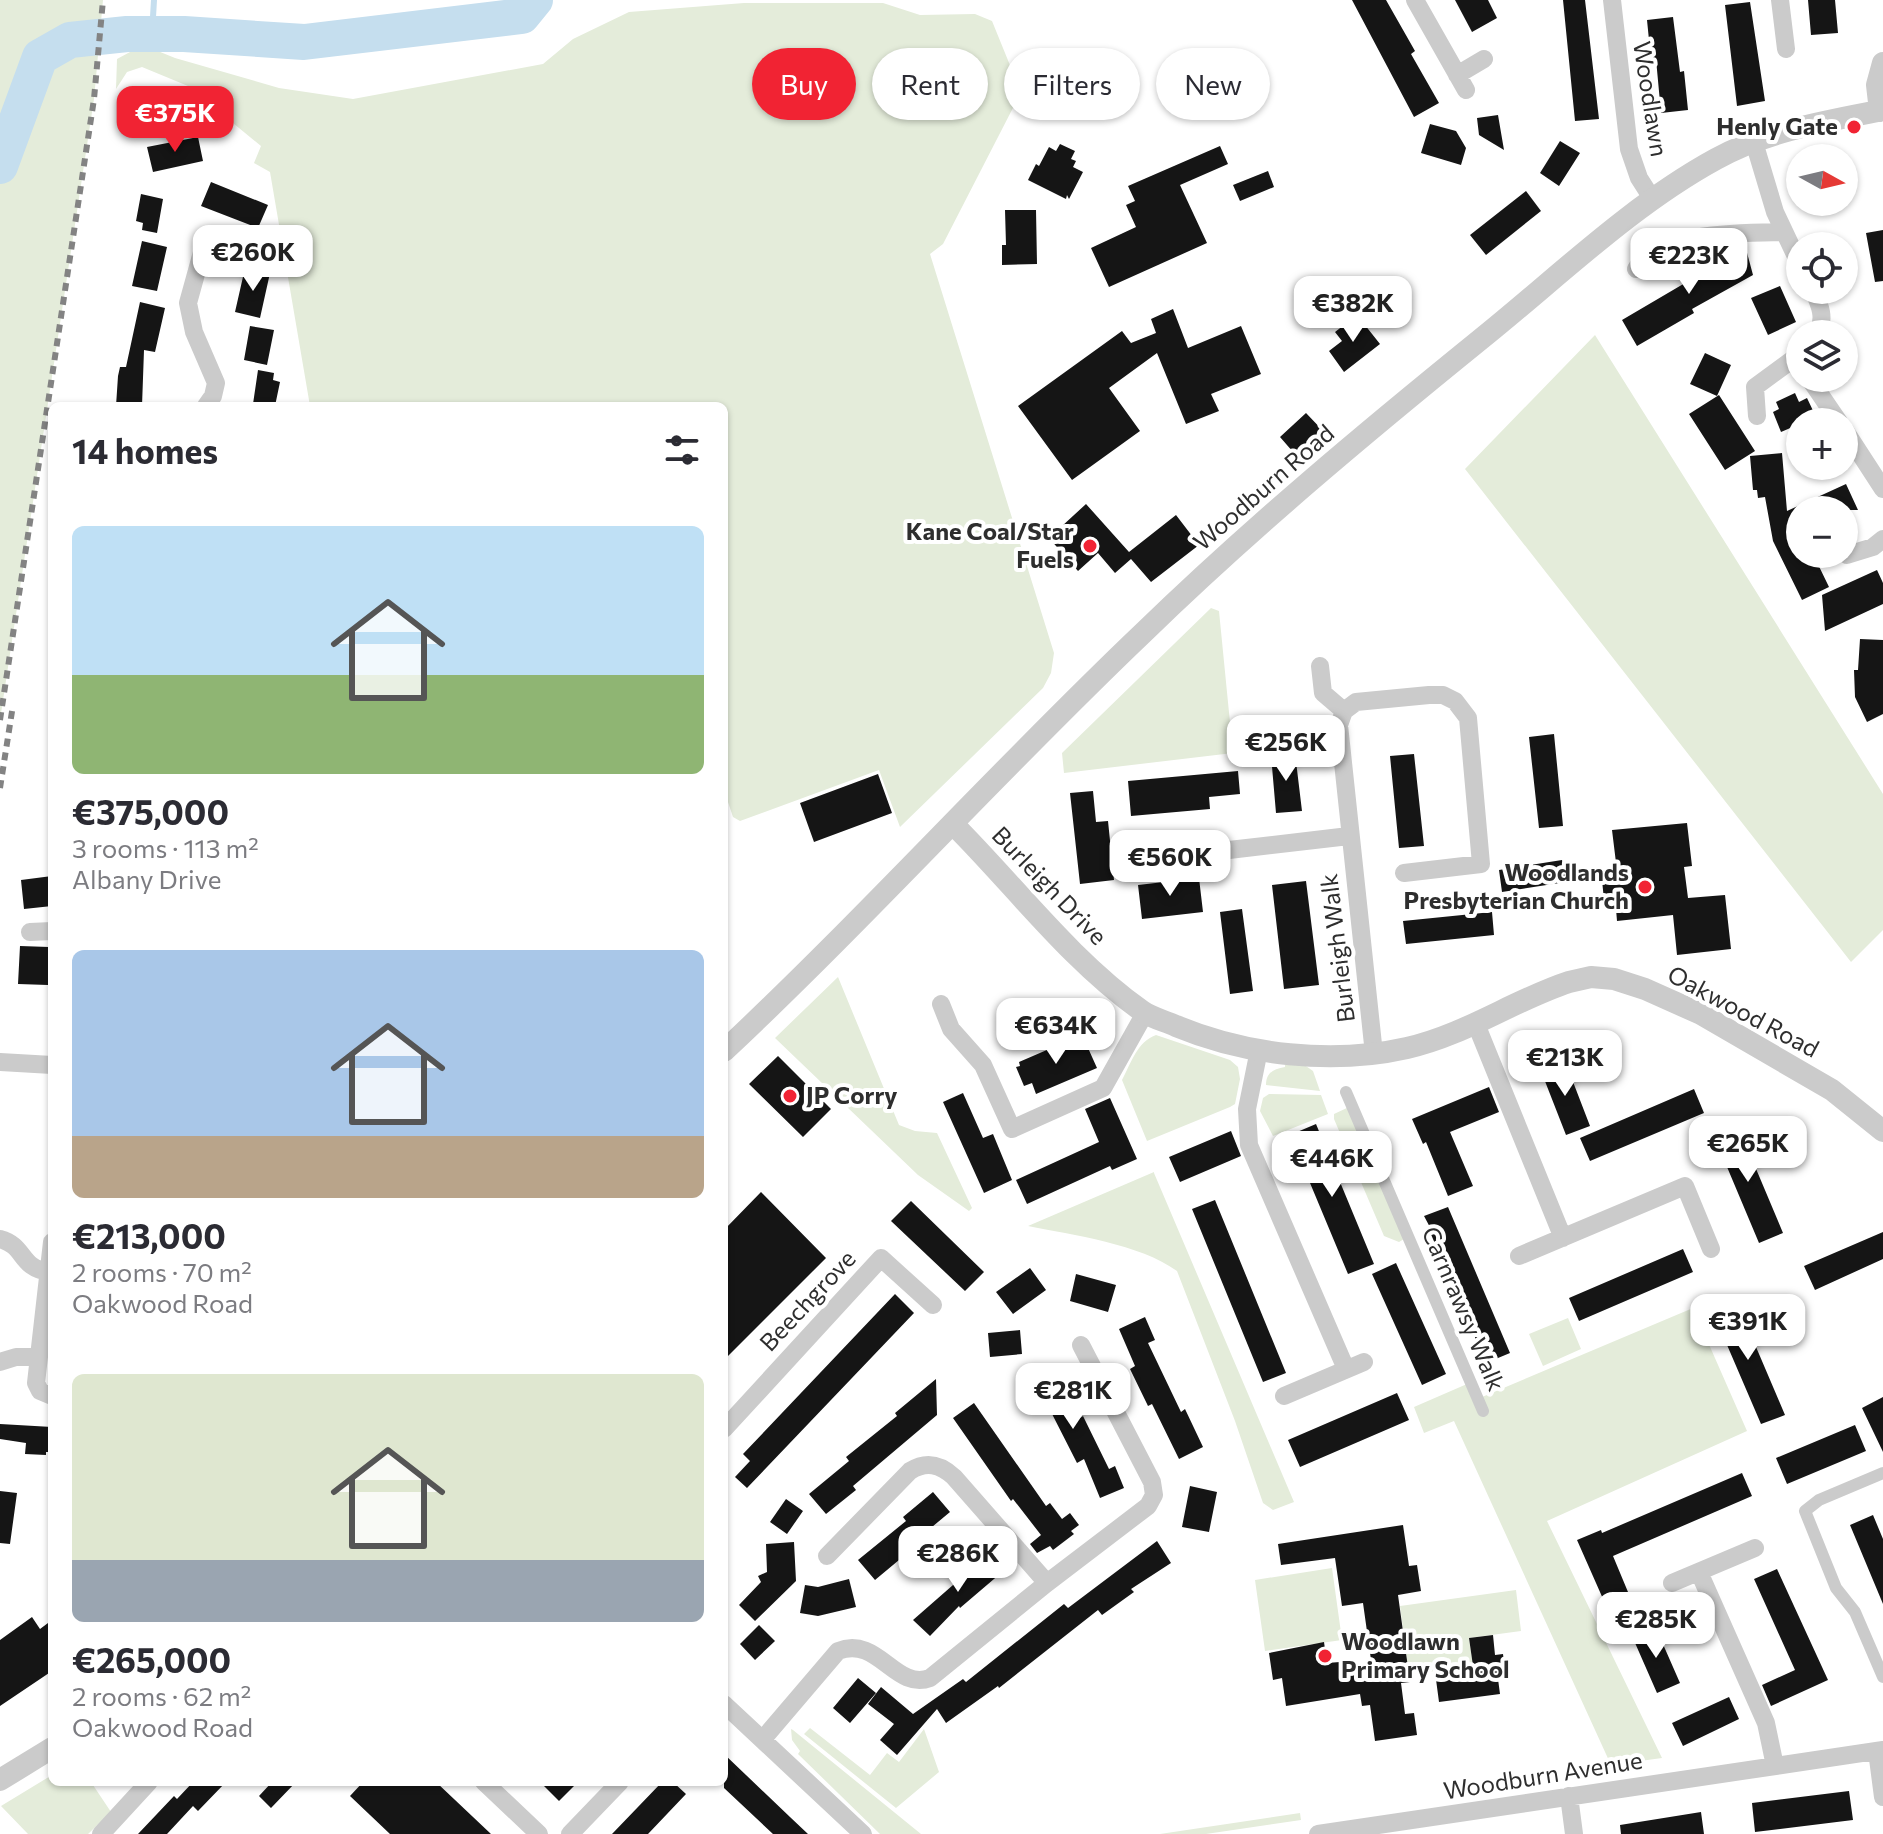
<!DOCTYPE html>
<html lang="en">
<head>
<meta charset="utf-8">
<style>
  :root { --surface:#fff; --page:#f2f2f3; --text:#2b2b33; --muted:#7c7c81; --accent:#f12333 }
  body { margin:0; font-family:Commissioner,sans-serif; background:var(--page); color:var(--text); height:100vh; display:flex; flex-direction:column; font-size:30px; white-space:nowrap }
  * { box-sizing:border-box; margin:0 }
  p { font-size:26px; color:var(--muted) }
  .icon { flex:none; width:44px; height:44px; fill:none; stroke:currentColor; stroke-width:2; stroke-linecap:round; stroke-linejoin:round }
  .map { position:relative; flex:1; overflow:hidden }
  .details { position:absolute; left:48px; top:402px; width:680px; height:1384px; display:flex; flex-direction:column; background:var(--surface); border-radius:12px; box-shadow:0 2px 6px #0004 }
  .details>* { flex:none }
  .hud { position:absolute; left:752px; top:48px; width:760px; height:72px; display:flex; gap:16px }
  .needle { width:52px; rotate:98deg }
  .tools { position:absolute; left:1786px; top:144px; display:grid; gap:16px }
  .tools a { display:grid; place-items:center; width:72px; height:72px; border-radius:50%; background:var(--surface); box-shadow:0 2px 6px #0004; font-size:40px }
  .price { position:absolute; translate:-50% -68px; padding:0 18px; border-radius:16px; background:#fff; color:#222; font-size:26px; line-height:52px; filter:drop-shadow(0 2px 4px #0008) }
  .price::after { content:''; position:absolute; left:50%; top:48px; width:24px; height:18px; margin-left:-12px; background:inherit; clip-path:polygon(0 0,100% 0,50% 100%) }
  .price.selected { background:var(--accent); color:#fff }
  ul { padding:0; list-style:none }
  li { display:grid; align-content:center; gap:16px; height:424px; padding:0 24px }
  li span { display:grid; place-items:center; height:248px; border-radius:12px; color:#555 }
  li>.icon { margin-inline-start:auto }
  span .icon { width:144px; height:144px; fill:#fffc; stroke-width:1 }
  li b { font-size:34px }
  h2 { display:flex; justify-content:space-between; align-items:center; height:96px; padding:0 24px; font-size:34px }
  .pill { padding:0 28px; border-radius:36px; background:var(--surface); box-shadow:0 2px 6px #0004; font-size:28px; line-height:72px }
  .pill.selected { background:var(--accent); color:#fff }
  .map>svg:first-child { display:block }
  .green { fill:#e4ecda }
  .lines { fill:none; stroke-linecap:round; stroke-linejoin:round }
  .stream { stroke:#c5deee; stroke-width:6 }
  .river { stroke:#c5deee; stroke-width:36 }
  .building { fill:#151515 }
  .pedestrian { stroke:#cbcbcb; stroke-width:12 }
  .minor { stroke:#cbcbcb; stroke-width:18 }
  .tertiary { stroke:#cbcbcb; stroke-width:22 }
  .rail { stroke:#838383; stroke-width:6; stroke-dasharray:8 6; stroke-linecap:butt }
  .poi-dot { fill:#f12333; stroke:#fff; stroke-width:3 }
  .labels { text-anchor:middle; stroke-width:8; stroke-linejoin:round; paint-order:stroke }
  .street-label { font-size:24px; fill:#2e2e2e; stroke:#fff }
  .poi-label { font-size:24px; font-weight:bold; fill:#2e2e2e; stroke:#fff; text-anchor:end }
</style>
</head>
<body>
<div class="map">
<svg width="1883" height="1834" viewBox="0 0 1883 1834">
  <rect width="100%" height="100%" fill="#fff"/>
  <!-- green -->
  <path class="green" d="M0,0H103L94,99L0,720Z
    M744,3H883L920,15L975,14L992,21L1016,80V102L943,244L930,254L1054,653L1051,673L1043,688L900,827L879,770L740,821L733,817L724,790V406H310L270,172L254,163L261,146L188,86L142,67L127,72L116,89L117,59L143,45L175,58L279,88L353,99L543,64L573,39L629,12Z
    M1595,335L1883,794V930L1851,962L1465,469Z
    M1211,608L1219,611L1233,753L1064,773L1062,753Z
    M838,977L899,1125L915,1131L937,1133L972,1208L969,1211L918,1175L775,1038Z
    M1156,1035L1230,1060L1238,1067L1240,1079L1235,1104L1230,1107L1147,1141L1122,1080C1131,1063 1137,1042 1156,1035Z
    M1303,1064L1313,1071L1320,1091L1266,1085C1266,1073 1273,1069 1285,1067V1065Z
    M1269,1094L1321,1095L1328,1114L1273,1136L1260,1111L1263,1098Z
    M1349,1107L1404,1239L1399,1242L1384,1236L1334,1119V1114Z
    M1154,1172V1173L1294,1502L1273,1510L1263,1503L1235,1421L1177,1271C1140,1244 1073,1235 1028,1226Z
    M1693,1308L1747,1431L1547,1521L1662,1758L1611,1765L1454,1421L1424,1433L1414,1407L1467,1384L1475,1400Z
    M1568,1318L1581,1349L1543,1366L1529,1334Z
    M1332,1568L1342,1640L1265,1651L1255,1580Z
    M1516,1590L1521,1631L1469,1638L1473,1666L1409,1675L1400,1606Z
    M810,1728L870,1775L887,1753L899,1762L924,1729L939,1772L896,1808L804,1734Z
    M791,1729L793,1730L921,1834H880L798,1754L800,1751L792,1740Z
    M52,1775V1782H91L111,1812L88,1834H28L1,1806Z
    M1300,1813L1301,1820L1206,1834H1160Z"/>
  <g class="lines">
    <!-- stream -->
    <path class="stream" d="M152,34L154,0"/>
    <!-- river -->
    <path class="river" d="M0,166L40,57L70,40L127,34H184L304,42L522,16L535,0"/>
  </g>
  <!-- building -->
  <path class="building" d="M1352,0H1386L1415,51L1411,54L1439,103L1414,117Z
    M1455,0H1488L1497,18L1472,32Z
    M1563,0H1585L1599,119L1575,121Z
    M1808,0H1835L1838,33L1811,35Z
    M1750,2L1765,101L1737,106L1725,5Z
    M1673,17L1680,72L1684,71L1688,110L1661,113L1656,59L1651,60L1647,20Z
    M1498,115L1504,150L1479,135L1477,118Z
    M1430,124L1456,131L1466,148L1461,165L1421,153Z
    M198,137L203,161L153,172L147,147Z
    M1560,141L1580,153L1559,186L1540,173Z
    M1060,144L1075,151L1071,159L1076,161L1073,167L1083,172L1069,199L1067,195L1066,199L1028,180L1036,164L1039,166L1049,147L1056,151Z
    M1220,146L1228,164L1180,185L1207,243L1109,287L1091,248L1136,227L1126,205L1135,201L1128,186Z
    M1268,171L1274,187L1240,201L1233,185Z
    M211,182L268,205L258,228L201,206Z
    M1526,191L1541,211L1486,255L1470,235Z
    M141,194L163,199L157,233L142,230L143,223L136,221Z
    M1005,210H1036L1037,264L1002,265V245H1006Z
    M1883,230V281L1875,282L1866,233Z
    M142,241L167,247L157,291L132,286Z
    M1746,249L1753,275L1692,309L1694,313L1637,346L1622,320L1685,283L1682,278L1721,256Z
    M245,268L270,273L260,318L235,312Z
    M1780,286L1796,322L1768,335L1751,298Z
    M140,302L165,308L155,352L144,350L142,406H116L118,376L120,367H126Z
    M1173,309L1188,348L1241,326L1261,374L1211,394L1219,411L1186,424L1157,353L1109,388L1140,431L1072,480L1018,406L1122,331L1131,343L1156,333L1151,319Z
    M1357,315L1380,344L1344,372L1329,351L1342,341L1335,332Z
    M250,326L274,330L267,365L244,360Z
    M1705,353L1731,365L1717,396L1690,384Z
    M258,370L274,373L273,380L280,382L275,406L253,404Z
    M1795,393L1799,402L1807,398L1816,417L1781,432L1773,412L1779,409L1776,402Z
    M1719,395L1755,451L1725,470L1689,414Z
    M1306,413L1327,435L1300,460L1280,437Z
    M1782,453L1787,511L1846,484L1858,510H1800V554H1813L1829,587L1802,600L1773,541L1765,497L1758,498L1757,490H1753L1750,456Z
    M1086,504L1129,552L1176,515L1199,545L1151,582L1131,559L1115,573L1098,553L1078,571L1049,538Z
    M1877,570L1883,583V604L1825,631L1822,595Z
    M1860,639L1883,640V714L1867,722L1855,697L1854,670H1858Z
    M1554,734L1563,826L1539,828L1529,737Z
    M1295,753L1302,811L1276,813L1271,755Z
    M1414,754L1424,846L1399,848L1390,756Z
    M1238,771L1240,794L1209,797L1210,809L1131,816L1128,781Z
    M878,774L892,813L814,842L800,803Z
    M1093,791L1096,822L1108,821L1114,880L1080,884L1070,793Z
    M1687,823L1692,866L1684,867L1688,898L1725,895L1731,949L1677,955L1673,915L1617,921L1616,909L1605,910L1602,880L1618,879L1612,830Z
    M1562,860L1566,882L1502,892L1499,870Z
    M52,876V906L24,909L21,880Z
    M1199,878L1203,912L1142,919L1138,885Z
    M1306,881L1319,985L1284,989L1272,885Z
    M1242,909L1253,991L1230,994L1220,912Z
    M1492,912L1494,935L1406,944L1403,921Z
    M20,946L49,947L48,985L18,984Z
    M1084,1039L1097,1068L1036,1094L1032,1083L1024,1086L1016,1067L1020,1066L1019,1062L1070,1040L1072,1044Z
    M778,1056L831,1109L803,1137L749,1084Z
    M1565,1061L1590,1126L1566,1135L1541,1071Z
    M1489,1087L1499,1112L1450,1132L1473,1186L1448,1196L1426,1142L1423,1144L1412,1119Z
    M1694,1089L1704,1113L1590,1161L1580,1138Z
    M963,1093L983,1138L993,1134L1012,1180L984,1193L943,1102Z
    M1110,1098L1137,1159L1112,1170L1110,1166L1027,1204L1016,1180L1099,1142L1085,1109Z
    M1316,1124L1374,1264L1348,1274L1290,1135Z
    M1738,1126L1783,1233L1759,1243L1714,1136Z
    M1231,1131L1241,1156L1180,1182L1169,1157Z
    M761,1192L826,1258L724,1360V1230Z
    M1215,1200L1286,1373L1263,1382L1192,1209Z
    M911,1201L984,1272L965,1291L891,1221Z
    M1448,1207L1510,1353L1486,1363L1430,1232L1432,1231L1424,1216Z
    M1883,1232V1259L1815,1290L1804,1266Z
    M1683,1249L1693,1272L1579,1321L1569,1298Z
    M1396,1263L1446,1374L1422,1385L1372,1274Z
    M1030,1268L1046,1290L1013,1314L996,1292Z
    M1076,1274L1116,1285L1108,1312L1070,1301Z
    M895,1294L914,1313L747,1488L735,1477L750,1461L743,1454Z
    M1736,1300L1785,1415L1761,1424L1712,1310Z
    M1145,1317L1155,1340L1148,1343L1181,1412L1185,1409L1203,1447L1179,1459L1152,1404L1148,1406L1130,1369L1135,1366L1119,1329Z
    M1020,1330L1022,1354L990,1357L988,1333Z
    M1039,1366L1080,1418L1083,1416L1109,1469L1115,1466L1124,1488L1100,1498L1084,1459L1077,1463L1049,1408L1043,1413L1019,1383Z
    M936,1379L937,1415L853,1486L856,1490L826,1514L809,1494L849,1461L846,1457L897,1416L895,1413Z
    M1397,1393L1409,1420L1300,1467L1288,1440Z
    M1883,1397V1452L1862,1408Z
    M974,1403L1046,1506L1050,1503L1062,1519L1070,1513L1079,1525L1071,1531L1074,1534L1053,1550L1050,1546L1037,1553L1030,1544L1041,1535L1013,1499L1011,1501L953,1418Z
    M0,1424L52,1427V1452H46V1455L25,1454L26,1443L0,1439Z
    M1855,1425L1866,1451L1787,1484L1776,1458Z
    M1742,1473L1752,1496L1613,1556L1638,1616L1615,1626L1577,1540L1601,1530L1602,1533Z
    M1190,1486L1217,1492L1209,1532L1182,1527Z
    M0,1491L17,1493L10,1544L0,1543Z
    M933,1492L950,1512L902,1552L905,1555L875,1580L858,1560L906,1521L903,1517Z
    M786,1499L803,1511L787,1534L770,1522Z
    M1873,1515L1883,1539V1604L1850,1525Z
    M1403,1525L1409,1566L1417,1565L1421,1591L1398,1595L1410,1682L1401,1683L1405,1714L1414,1713L1417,1735L1375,1741L1370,1705L1362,1706L1360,1694L1286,1706L1282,1678L1273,1680L1269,1653L1324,1642L1327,1663L1340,1662L1341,1671L1372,1667L1363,1603L1342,1606L1335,1558L1281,1565L1278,1544Z
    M1157,1541L1171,1563L1131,1589L1134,1592L1102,1615L1098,1610L999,1688L998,1686L946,1723L937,1709L897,1755L880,1740L894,1724L868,1704L881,1687L913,1714L963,1679L966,1682L1064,1604L1068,1608Z
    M794,1542L796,1581L755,1621L739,1605L761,1582L758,1576L767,1572L766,1544Z
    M983,1552L1001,1573L960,1608L959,1606L930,1636L913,1620L969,1571L965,1567Z
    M1777,1569L1828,1680L1771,1706L1762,1685L1795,1670L1754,1579Z
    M849,1579L856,1607L818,1616L800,1613L805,1585L818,1587Z
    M32,1617L40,1629L52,1620V1671L0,1706V1640Z
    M759,1625L775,1641L755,1660L740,1644Z
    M1655,1626L1680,1683L1657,1693L1632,1636Z
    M1493,1635L1495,1655L1503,1654L1506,1678L1498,1679L1500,1694L1439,1702L1435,1672L1473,1666L1469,1638Z
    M858,1678L876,1693L850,1723L833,1708Z
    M1729,1697L1739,1719L1683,1746L1672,1723Z
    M724,1754L790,1817L808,1834H773L724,1788Z
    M193,1782H226L198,1811L193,1806L167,1834H138L174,1796L177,1799Z
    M272,1782H296L271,1808L259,1796Z
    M363,1782H436L491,1834H390L350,1796Z
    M540,1782H578L559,1801Z
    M662,1782H673L686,1794L648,1834H612Z
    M1849,1791L1853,1820L1755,1832L1752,1803Z
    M1701,1812L1704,1834H1621L1620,1825Z"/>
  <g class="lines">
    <!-- pedestrian -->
    <path class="pedestrian" d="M1346,1092L1483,1411
      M1883,1473L1819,1500L1805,1511L1836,1588L1855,1612L1883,1677"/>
    <!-- minor -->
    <path class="minor" d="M1415,0L1466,90
      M1612,0L1629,149L1639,178L1653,200
      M1780,0L1786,49
      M1457,75L1484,59
      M1754,142L1775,212L1800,265
      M1636,269C1659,230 1742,234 1782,232
      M1813,290C1820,305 1826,319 1817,334
      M1809,378L1839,422
      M206,406L213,396L216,383L194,332L188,303L204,245L227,249
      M1757,416L1755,387L1800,354
      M1844,429L1883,489
      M1844,553L1847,555L1873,547L1883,539
      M1320,666L1323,693L1344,711
      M1141,848L1203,841L1229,850L1349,836
      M30,932L52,931
      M941,1004L951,1029L983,1065L1012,1129L1103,1088L1145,1013
      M1476,1024L1563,1238
      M1259,1050L1247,1109L1249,1145L1346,1369
      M1374,1054L1339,725L1344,711L1356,702L1429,695H1443L1455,701L1468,718L1481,864L1404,873
      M0,1062L52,1065
      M0,1239C26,1246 19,1268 49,1272
      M52,1242L36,1383L40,1391L52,1396
      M1519,1256L1685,1186L1711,1249
      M0,1362L16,1357H39
      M1284,1396L1364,1362
      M724,1429L881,1258L933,1305
      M827,1556L910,1471C926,1461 940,1464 954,1477L1047,1583
      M1699,1572L1766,1723L1775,1766
      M1672,1583L1755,1548
      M724,1704L863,1834
      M763,1739L838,1651C878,1635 895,1691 930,1678L1047,1583L1148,1506L1154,1495L1152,1482L1081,1345
      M1877,1751L1883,1797
      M484,1782L539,1834
      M1569,1796L1574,1834
      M101,1834L149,1782
      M570,1834L620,1782
      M1318,1834L1883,1750"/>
    <!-- tertiary -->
    <path class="tertiary" d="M1880,111L1877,85L1883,63
      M953,824C1015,886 1070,960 1142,1011C1152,1018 1165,1021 1176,1026C1246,1055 1332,1065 1407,1048C1465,1035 1514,1000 1569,982L1591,977L1614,979L1645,989L1701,1014L1832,1090L1883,1131
      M724,1051C868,916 1000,769 1143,633C1250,529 1365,433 1481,339C1557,278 1630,206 1716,159C1766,131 1827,121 1883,110
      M0,1780L52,1748"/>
    <!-- rail -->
    <path class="rail" d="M0,720L94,99L103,0
      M0,788L13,705"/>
  </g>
  <!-- markers -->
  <g class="poi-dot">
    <circle cx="1854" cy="127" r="8"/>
    <circle cx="1090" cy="546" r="8"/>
    <circle cx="1645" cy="887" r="8"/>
    <circle cx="790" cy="1096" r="8"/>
    <circle cx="1325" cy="1656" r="8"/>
  </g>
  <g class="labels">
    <!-- street labels -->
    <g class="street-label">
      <text transform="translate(1650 99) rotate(81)" y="8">Woodlawn</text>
      <text transform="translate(1264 488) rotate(-41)" y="8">Woodburn Road</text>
      <text transform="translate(1049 886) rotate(46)" y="8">Burleigh Drive</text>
      <text transform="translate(1338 948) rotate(-97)" y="8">Burleigh Walk</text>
      <text transform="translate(1743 1012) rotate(28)" y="8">Oakwood Road</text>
      <text transform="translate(808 1301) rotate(-47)" y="8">Beechgrove</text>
      <text transform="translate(1463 1309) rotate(67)" y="8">Carnrawsy Walk</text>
      <text transform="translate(1543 1776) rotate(-9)" y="8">Woodburn Avenue</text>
    </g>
    <!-- poi labels -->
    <g class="poi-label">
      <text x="1838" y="135">Henly Gate</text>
      <text x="1074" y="540">Kane Coal/Star<tspan x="1074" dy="28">Fuels</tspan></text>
      <text x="1629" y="881">Woodlands<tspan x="1629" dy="28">Presbyterian Church</tspan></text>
      <text x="806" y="1104" text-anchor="start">JP Corry</text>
      <text x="1341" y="1650" text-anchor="start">Woodlawn<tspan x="1341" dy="28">Primary School</tspan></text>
    </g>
  </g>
</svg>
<div class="tools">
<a><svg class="needle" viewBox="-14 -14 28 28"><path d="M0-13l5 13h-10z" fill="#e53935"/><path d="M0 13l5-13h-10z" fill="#7c7c81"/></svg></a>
<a><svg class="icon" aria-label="locate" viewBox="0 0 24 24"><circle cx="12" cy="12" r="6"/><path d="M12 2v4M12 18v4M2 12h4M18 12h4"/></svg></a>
<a><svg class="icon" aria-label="layers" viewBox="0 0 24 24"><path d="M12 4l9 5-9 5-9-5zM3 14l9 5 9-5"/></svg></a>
<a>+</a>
<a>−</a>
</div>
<b class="price selected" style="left:175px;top:154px">€375K</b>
<b class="price" style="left:253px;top:293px">€260K</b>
<b class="price" style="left:1689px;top:296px">€223K</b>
<b class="price" style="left:1353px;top:344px">€382K</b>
<b class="price" style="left:1286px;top:783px">€256K</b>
<b class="price" style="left:1170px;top:898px">€560K</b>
<b class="price" style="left:1056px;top:1066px">€634K</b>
<b class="price" style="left:1565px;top:1098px">€213K</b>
<b class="price" style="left:1748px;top:1184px">€265K</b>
<b class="price" style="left:1332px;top:1199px">€446K</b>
<b class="price" style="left:1748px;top:1362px">€391K</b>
<b class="price" style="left:1073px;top:1431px">€281K</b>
<b class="price" style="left:958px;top:1594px">€286K</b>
<b class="price" style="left:1656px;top:1660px">€285K</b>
<div class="hud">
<a class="pill selected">Buy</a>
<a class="pill">Rent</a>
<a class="pill">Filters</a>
<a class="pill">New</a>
</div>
<section class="details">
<h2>14 homes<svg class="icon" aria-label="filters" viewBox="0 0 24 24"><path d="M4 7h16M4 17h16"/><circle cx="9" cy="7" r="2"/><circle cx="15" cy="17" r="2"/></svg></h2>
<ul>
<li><span style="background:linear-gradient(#bfe0f5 60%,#8fb573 0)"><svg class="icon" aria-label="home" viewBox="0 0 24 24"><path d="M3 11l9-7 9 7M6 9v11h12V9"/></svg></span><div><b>€375,000</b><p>3 rooms · 113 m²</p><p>Albany Drive</p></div></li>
<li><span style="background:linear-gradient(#a9c7e8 75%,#b9a48a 0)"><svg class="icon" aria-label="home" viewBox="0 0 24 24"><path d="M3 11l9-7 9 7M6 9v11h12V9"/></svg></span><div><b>€213,000</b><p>2 rooms · 70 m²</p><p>Oakwood Road</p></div></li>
<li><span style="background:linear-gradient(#dfe7d0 75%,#9aa5b1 0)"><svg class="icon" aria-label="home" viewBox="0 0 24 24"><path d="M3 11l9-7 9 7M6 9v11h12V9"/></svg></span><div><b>€265,000</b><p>2 rooms · 62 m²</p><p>Oakwood Road</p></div></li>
</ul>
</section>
</div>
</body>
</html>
